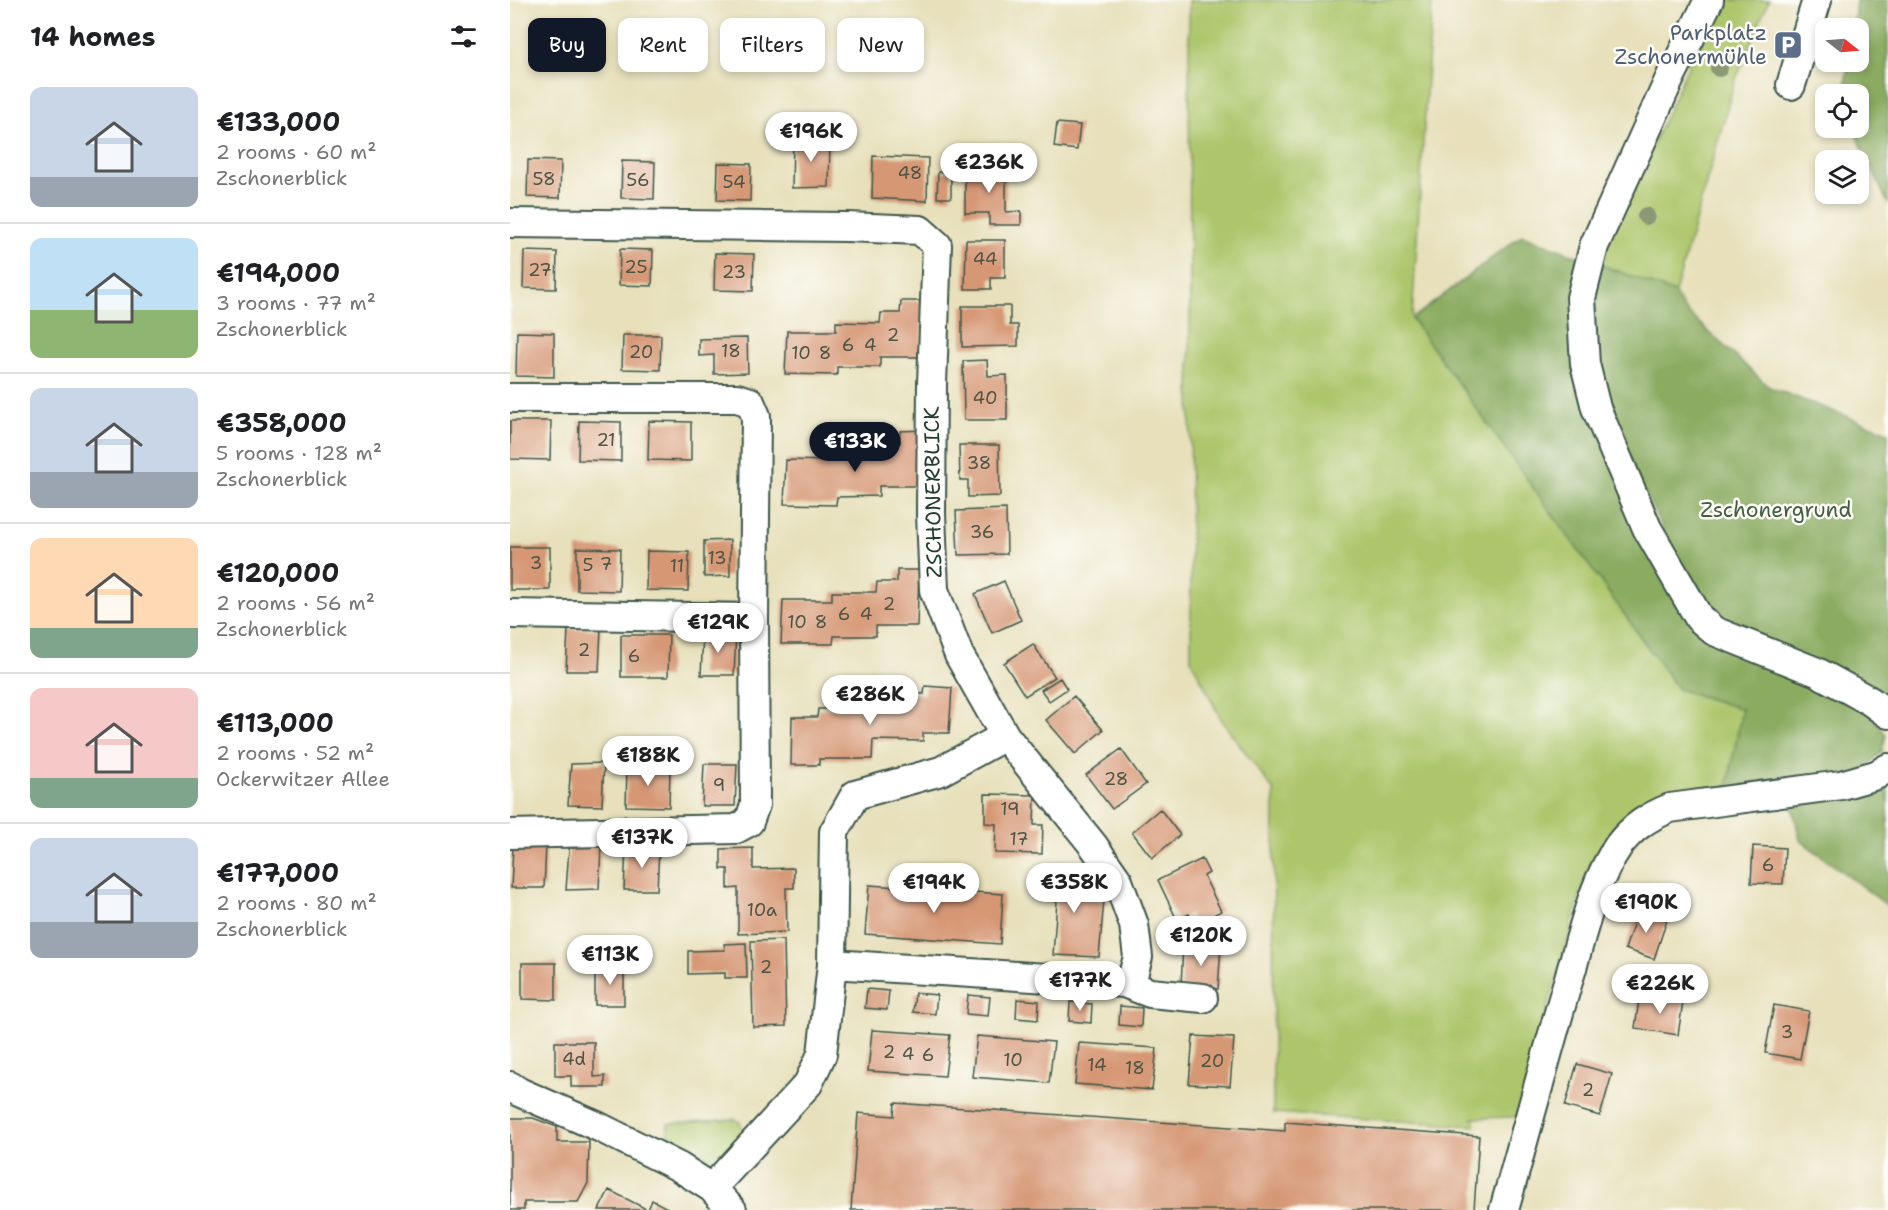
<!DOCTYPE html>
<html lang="en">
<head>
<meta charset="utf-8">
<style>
  :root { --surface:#fff; --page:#f6f6f6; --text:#202124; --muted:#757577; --line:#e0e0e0; --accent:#111827 }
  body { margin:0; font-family:"Shantell Sans",sans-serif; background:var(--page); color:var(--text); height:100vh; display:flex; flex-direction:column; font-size:22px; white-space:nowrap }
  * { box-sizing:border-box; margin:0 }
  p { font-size:20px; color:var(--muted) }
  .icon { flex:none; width:33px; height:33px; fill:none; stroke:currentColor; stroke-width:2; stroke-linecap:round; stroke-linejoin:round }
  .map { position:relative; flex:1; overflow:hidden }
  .panel { display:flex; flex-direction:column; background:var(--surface); width:510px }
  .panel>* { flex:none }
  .top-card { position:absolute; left:18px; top:18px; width:570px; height:54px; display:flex; gap:12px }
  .needle { width:39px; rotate:107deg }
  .fabs { position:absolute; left:1305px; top:18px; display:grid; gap:12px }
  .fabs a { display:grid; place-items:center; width:54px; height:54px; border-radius:12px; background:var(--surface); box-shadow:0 3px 9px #0003; font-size:30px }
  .price { position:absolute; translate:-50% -51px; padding:0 14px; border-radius:21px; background:#fff; color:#222; font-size:20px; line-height:39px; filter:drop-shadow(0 2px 3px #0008) }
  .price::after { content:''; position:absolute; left:50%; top:36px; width:18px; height:14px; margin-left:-9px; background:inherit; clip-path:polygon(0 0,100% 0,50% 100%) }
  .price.on { background:var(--accent); color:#fff }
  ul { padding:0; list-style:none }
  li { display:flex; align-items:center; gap:18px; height:150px; padding:0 30px }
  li+li { border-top:2px solid var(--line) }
  li span { display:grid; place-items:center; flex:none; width:168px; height:120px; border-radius:12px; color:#555 }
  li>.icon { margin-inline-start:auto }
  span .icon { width:72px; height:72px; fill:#fffc; stroke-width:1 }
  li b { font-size:26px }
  h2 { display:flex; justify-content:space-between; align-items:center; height:72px; padding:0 30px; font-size:26px }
  .chip { padding:0 21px; border-radius:12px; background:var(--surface); box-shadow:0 3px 9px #0003; font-size:21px; line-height:54px }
  .chip.on { background:var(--accent); color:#fff }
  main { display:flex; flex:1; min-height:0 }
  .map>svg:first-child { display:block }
  .green { fill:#adc66c; stroke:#668250; stroke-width:1.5 }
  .forest { fill:#8aab60; stroke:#54744a; stroke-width:1.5 }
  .building { fill:#d69775 }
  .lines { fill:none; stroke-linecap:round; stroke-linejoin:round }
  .minor-casing { stroke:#3d5548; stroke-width:32 }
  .minor { stroke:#fff; stroke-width:28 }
  .tree { fill:#8c9978 }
  .labels { text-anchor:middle; stroke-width:5; stroke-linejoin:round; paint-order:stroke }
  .number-label { font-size:18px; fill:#4d5444 }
  .service-label { font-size:21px; fill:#4e5e75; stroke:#fdfcf7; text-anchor:end }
  .street-label { font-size:21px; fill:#1f3d34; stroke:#fdfcf7 }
  .park-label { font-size:21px; fill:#425f42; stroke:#fdfcf7 }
</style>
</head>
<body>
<main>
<section class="panel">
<h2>14 homes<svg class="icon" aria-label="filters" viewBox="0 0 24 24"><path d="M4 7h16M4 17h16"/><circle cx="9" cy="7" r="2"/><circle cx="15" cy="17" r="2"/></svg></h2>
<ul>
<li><span style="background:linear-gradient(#c9d6e8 75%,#9aa5b1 0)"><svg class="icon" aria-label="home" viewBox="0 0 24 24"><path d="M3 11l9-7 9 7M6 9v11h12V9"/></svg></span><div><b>€133,000</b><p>2 rooms · 60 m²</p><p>Zschonerblick</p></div></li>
<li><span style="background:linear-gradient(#bfe0f5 60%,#8fb573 0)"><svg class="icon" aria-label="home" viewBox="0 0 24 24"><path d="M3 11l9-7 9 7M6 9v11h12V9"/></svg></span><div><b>€194,000</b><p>3 rooms · 77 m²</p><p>Zschonerblick</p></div></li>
<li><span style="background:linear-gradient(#c9d6e8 70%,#9aa5b1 0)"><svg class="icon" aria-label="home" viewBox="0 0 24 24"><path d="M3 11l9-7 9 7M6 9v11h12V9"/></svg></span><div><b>€358,000</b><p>5 rooms · 128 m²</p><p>Zschonerblick</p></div></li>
<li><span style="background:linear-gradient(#ffd9b3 75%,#7fa58c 0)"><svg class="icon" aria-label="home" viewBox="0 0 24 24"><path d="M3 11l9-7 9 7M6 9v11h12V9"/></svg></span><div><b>€120,000</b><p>2 rooms · 56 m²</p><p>Zschonerblick</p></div></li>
<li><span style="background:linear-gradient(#f6c9c9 75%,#7fa58c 0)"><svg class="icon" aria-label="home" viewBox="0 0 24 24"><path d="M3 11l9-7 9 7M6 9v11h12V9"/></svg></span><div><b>€113,000</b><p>2 rooms · 52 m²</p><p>Ockerwitzer Allee</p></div></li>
<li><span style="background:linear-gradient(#c9d6e8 70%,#9aa5b1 0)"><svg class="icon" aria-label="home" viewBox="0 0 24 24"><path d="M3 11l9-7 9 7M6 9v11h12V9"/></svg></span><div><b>€177,000</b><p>2 rooms · 80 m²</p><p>Zschonerblick</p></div></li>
</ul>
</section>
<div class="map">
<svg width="1378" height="1210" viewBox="0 0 1378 1210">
  <rect width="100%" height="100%" fill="#fdfcf7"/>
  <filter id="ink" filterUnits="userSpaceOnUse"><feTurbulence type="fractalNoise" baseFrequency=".0167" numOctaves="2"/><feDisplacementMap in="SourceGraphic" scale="12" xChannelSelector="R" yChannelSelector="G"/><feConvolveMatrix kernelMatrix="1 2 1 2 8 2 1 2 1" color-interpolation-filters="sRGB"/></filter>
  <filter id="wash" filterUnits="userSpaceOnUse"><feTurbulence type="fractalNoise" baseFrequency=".008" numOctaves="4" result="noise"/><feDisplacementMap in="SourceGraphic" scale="24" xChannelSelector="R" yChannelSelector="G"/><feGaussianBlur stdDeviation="1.35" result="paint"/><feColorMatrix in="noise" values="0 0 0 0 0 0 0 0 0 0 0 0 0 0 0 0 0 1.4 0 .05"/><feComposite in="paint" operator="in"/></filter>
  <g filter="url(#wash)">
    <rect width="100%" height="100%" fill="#e7e0bb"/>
    <!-- green -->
    <path class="green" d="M679,0H922L902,319L1168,689L1232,709L1217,790L1154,795L1130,810L1097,841L1078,869L1006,1117L963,1118L965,1126L763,1113L764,791L712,721L681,659Z
      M1208,0H1259L1224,84L1165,293L1089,264Z
      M223,1119L230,1122L235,1134L212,1160C201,1160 163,1145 159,1134C158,1133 158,1125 158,1124Z"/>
    <!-- forest -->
    <path class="forest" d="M1346,0H1378V204L1343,128H1348V94H1334L1338,62H1348V28H1343Z
      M1012,235L1072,258L1061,303L1182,620L1358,711L1376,735L1372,751L1352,771L1217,790L1232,709L1168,689L902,319Z
      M1089,264L1165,293L1174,309L1259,387L1378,432V696L1209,624L1186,597L1092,404L1080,299Z
      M1378,785V906L1290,840L1281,801L1357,791Z"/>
    <g id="blocks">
      <!-- building -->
      <path class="building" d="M547,123L570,125L567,150L544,147Z
        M283,139H320L319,187L282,188Z
        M363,156L418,158L417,201L362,198Z
        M18,160L51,161L50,198L17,197Z
        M112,161L145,162L144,199L111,198Z
        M208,163L241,164L240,201L207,200Z
        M455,164H496V212L511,211V225H479V213H455Z
        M428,172H441V198H427Z
        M456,240H495V278H481V289H455Z
        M110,249L143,250L142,286L109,285Z
        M14,251L47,252L46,289L13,288Z
        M205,253L244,254L243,291L204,290Z
        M391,301H413L411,357H370V367H327V375L275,374L277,331H326V322L370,323L371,313H390Z
        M452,306H500V325H508V346L452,347Z
        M7,332L44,333V377L6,376Z
        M113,335H151L150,370L112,369Z
        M237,338L238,373L204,374V355L189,356V339Z
        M477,360L478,376L497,375V420H454L453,361Z
        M0,421H41L40,460L0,459Z
        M69,421L111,422V461L68,460Z
        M139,421L181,422V461L138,460Z
        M412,430L410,486H369V496L327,497L326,505L274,504L276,460L325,461V452L369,453L370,443H390V431Z
        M449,445H489L490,496L458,497V480H450Z
        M496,509L497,554L448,555L446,511Z
        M220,540V576L194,577V541Z
        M0,547H40V590H0Z
        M67,548L110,549L109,591L67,590Z
        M137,551L179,552L178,591L136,590Z
        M387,570H409L407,626H366V636H324L323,644H271L273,600H322V592H366L367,582H387Z
        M494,581L511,620L482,633L465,594Z
        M58,629H91L89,671H56Z
        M193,633H226L224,675H191Z
        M111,635H159L158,677H111Z
        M523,644L545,677L515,696L494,663Z
        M550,678L557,689L539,701L531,690Z
        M415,686L442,688L439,733H413V741L363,740L362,759H309V765H281L282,717H307L308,709H362L363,692L414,694Z
        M564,696L593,730L565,754L536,720Z
        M611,749L636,784L602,809L576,775Z
        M94,763L92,806L58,805L61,764Z
        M194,764H227L225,806H192Z
        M117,767L160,768L159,807L116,806Z
        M475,794L525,795L524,825H533L532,854L485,853L486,824L475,823Z
        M650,809L670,835L642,858L622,832Z
        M3,846H36L34,888H1Z
        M1243,846L1275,848L1273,884L1241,883Z
        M91,847L89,889L56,890L59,848Z
        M116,848H149L147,890H114Z
        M243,848V869L284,868V888H276L277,932L228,934V888L218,889V869H211V849Z
        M692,859L699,873L694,876L711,911L685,925L679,914L667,920L648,880Z
        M533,871L581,873L579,899L594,900L589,957L543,955L547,901L531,900Z
        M359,885L493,894L490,944L355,934Z
        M1128,910L1157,920L1144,959L1115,949Z
        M274,940L276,1026L243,1027L241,941Z
        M236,943L237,978H215V973L178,974V951L215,950L214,944Z
        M673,944L711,947L708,989L671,987Z
        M12,963H46V1000L12,999Z
        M85,966H114V1005H85Z
        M357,989L379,991L377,1010L355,1008Z
        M405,993L427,995L425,1014L403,1012Z
        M458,995L480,997L478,1016L456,1014Z
        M1144,996L1173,1001L1168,1035L1125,1028L1129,999L1143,1001Z
        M507,999L529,1001L528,1020L506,1018Z
        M560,1002L582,1004L581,1023L559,1021Z
        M1264,1005L1299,1011L1290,1059L1255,1053Z
        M610,1006L632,1008L631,1027L609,1025Z
        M362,1030L440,1035L435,1076L358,1071Z
        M467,1036L544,1042L539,1083L462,1077Z
        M683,1036L724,1038L720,1086L679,1084Z
        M45,1042H84V1077L95,1076V1087H61V1076H45Z
        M569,1043L647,1048L642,1090L565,1084Z
        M1067,1064L1102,1074L1090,1116L1055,1106Z
        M385,1103L775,1131V1122L969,1136L964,1210H341L348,1113L384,1116Z
        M0,1118H23L47,1127V1142H79L78,1183L68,1202H14V1210H0Z
        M99,1190L138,1210L142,1200L161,1210H89Z"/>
    </g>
  </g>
  <g filter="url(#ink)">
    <use href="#blocks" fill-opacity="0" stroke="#3d5548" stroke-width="1.5"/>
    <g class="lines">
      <!-- minor casing -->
      <g class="minor-casing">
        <path id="minor" d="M1199,0L1160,78L1084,246L1071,298L1075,364L1086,408L1137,528L1189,618L1204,631L1307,672L1360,701L1378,714
          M1281,85L1307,0
          M0,223L337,227L410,230L427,245L422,384L421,513L424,590L449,655L495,736L583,845L608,881L624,925L628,957L622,979L614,983L322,964L312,1054L298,1084L202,1188
          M0,398H227L240,402L246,416L244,618L245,805L239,822L226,829L0,834
          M0,614L244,618
          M322,964L324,832L345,795L431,771L495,736
          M614,983L640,993L693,998
          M0,1086L9,1092L89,1127L169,1167L202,1188L222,1210
          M994,1210C1017,1129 1038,1048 1062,968C1074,927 1084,881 1109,845C1123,827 1138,817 1160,808L1331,785L1366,775L1378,768"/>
      </g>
      <!-- minor -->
      <use href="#minor" class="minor"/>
    </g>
    <!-- trees -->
    <g class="tree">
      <circle cx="1209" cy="68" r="9"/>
      <circle cx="1136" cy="216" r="9"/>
    </g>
  </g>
  <!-- icons -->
  <defs>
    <g id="parking-square" transform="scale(1.5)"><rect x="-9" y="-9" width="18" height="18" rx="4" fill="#5c6f8a" stroke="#fdfcf7"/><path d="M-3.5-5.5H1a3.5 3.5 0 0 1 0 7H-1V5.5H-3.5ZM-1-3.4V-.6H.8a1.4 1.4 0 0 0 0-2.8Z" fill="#fff"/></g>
  </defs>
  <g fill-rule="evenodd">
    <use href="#parking-square" x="1278" y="45"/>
  </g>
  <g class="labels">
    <!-- number labels -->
    <g class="number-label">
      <text x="400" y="179">48</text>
      <text x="34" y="185">58</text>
      <text x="128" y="186">56</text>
      <text x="224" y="188">54</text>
      <text x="475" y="265">44</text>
      <text x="126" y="273">25</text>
      <text x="30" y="276">27</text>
      <text x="224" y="278">23</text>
      <text x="383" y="341">2</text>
      <text x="338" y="351">6</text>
      <text x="360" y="351">4</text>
      <text x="221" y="357">18</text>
      <text x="131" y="358">20</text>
      <text x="291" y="359">10</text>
      <text x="315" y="359">8</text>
      <text x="475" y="404">40</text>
      <text x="96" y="446">21</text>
      <text x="469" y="469">38</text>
      <text x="472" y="538">36</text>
      <text x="207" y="564">13</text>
      <text x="26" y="569">3</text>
      <text x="96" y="570">7</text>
      <text x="78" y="571">5</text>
      <text x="167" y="572">11</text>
      <text x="379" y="610">2</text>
      <text x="334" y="620">6</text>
      <text x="356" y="620">4</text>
      <text x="287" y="628">10</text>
      <text x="311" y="628">8</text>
      <text x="74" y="656">2</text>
      <text x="124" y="662">6</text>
      <text x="606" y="785">28</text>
      <text x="209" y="791">9</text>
      <text x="500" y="815">19</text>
      <text x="509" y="845">17</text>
      <text x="1258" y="871">6</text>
      <text x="252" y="916">10a</text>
      <text x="256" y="973">2</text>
      <text x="1277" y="1038">3</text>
      <text x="379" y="1058">2</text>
      <text x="398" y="1060">4</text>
      <text x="418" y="1061">6</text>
      <text x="64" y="1065">4d</text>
      <text x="503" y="1066">10</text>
      <text x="702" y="1067">20</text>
      <text x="587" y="1071">14</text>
      <text x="625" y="1074">18</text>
      <text x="1078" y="1096">2</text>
    </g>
    <!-- service labels -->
    <g class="service-label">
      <text x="1257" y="40">Parkplatz<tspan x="1257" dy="24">Zschonermühle</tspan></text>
    </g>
    <!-- street labels -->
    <g class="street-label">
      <text transform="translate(423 492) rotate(-91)" y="7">ZSCHONERBLICK</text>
    </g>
    <!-- park labels -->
    <g class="park-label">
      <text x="1266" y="517">Zschonergrund</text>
    </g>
  </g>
</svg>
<div class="fabs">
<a><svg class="needle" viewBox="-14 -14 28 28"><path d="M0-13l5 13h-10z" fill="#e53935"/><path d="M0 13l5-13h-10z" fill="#757577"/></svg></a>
<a><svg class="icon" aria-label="locate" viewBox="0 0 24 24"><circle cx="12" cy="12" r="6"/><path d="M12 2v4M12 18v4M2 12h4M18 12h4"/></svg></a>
<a><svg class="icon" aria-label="layers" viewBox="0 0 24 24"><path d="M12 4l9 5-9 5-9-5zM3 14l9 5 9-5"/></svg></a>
</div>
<b class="price" style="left:301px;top:163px">€196K</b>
<b class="price" style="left:479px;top:194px">€236K</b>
<b class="price on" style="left:345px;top:473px">€133K</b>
<b class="price" style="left:208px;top:654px">€129K</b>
<b class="price" style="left:360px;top:726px">€286K</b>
<b class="price" style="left:138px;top:787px">€188K</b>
<b class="price" style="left:132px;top:869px">€137K</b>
<b class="price" style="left:424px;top:914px">€194K</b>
<b class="price" style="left:564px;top:914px">€358K</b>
<b class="price" style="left:1136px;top:934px">€190K</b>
<b class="price" style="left:691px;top:967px">€120K</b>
<b class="price" style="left:100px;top:986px">€113K</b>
<b class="price" style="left:570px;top:1012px">€177K</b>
<b class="price" style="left:1150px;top:1015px">€226K</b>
<div class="top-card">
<a class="chip on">Buy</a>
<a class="chip">Rent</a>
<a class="chip">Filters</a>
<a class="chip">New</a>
</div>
</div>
</main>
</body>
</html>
